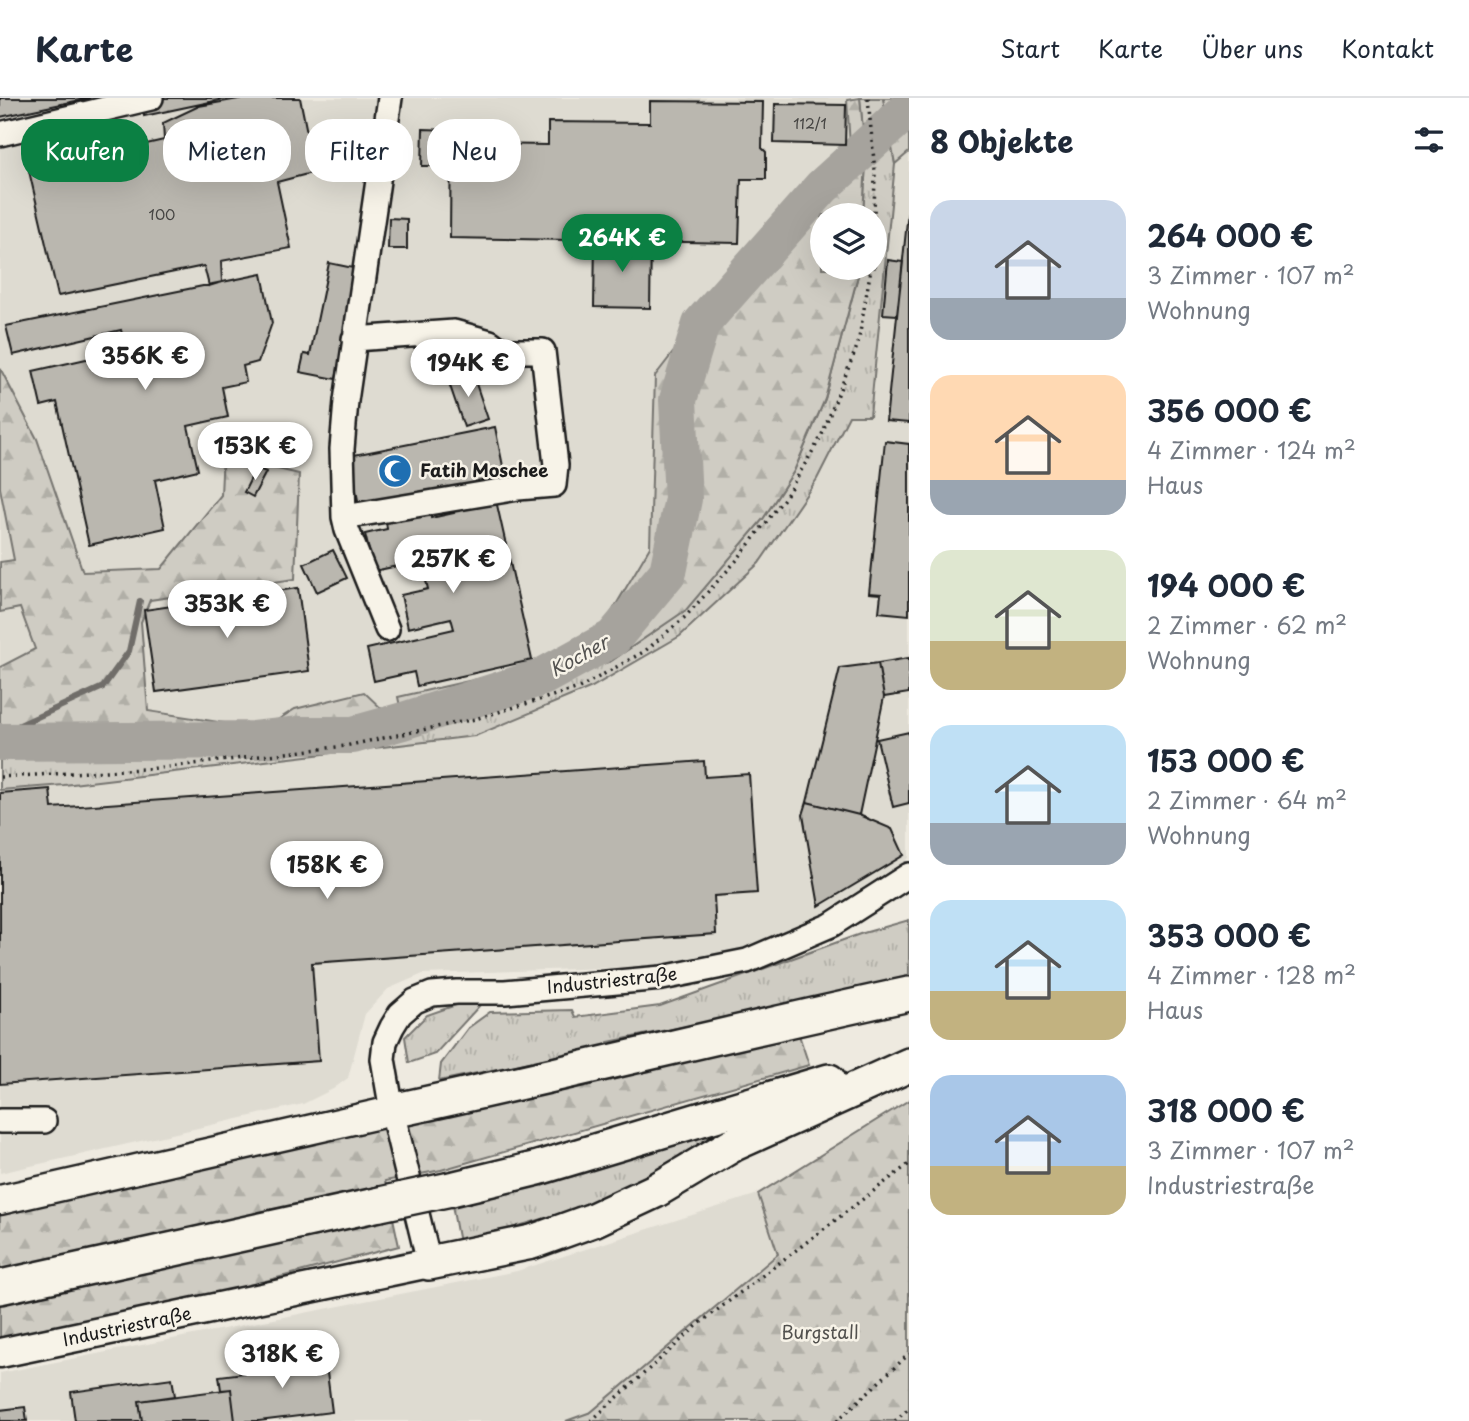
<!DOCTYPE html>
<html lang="de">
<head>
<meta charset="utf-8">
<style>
  :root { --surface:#fff; --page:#f2f2f3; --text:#1f2937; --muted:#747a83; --line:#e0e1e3; --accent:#0b8043 }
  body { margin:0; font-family:"Playpen Sans",sans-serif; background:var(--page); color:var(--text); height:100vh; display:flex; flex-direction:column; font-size:26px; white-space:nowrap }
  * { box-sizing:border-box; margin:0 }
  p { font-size:23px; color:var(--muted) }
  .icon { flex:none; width:38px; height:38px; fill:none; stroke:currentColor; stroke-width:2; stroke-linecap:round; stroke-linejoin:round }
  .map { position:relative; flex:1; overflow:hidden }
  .side { display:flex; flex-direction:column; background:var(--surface); width:560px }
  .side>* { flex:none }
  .banner { position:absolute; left:21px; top:21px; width:665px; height:63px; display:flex; gap:14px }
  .tools { position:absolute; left:810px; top:105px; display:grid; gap:14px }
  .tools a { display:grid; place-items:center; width:77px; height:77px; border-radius:50%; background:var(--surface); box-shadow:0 7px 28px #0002; font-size:35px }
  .price { position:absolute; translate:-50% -60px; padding:0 16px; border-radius:24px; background:#fff; color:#222; font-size:23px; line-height:46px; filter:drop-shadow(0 2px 4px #0008) }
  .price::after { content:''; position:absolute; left:50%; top:42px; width:21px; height:16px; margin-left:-10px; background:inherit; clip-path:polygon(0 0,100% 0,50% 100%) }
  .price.current { background:var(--accent); color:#fff }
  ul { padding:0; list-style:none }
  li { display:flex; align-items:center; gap:21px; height:175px; padding:0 21px }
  li span { display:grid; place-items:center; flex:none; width:196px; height:140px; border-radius:21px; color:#555 }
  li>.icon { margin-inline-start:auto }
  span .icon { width:84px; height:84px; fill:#fffc; stroke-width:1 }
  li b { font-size:30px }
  h2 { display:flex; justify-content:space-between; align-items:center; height:84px; padding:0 21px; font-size:30px }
  .pill { padding:0 24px; border-radius:28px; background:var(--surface); box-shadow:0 7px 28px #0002; font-size:24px; line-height:63px }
  .pill.current { background:var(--accent); color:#fff }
  header { display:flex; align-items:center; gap:42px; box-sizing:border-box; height:98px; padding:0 35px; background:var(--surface); border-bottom:2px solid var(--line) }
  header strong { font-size:33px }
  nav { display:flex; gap:38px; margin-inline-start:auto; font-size:24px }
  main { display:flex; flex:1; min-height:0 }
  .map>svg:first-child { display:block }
  .built { fill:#dedbd1; fill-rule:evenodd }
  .grass { fill:url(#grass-tufts); stroke:#767470; stroke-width:2 }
  .forest { fill:url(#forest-firs); stroke:#767470; stroke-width:2 }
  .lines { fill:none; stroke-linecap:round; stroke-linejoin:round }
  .stream { stroke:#6f6d69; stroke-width:6 }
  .river { stroke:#a6a39d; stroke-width:38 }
  .building { fill:#bab7af; stroke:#1c1c1c; stroke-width:2 }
  .minor-casing { stroke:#1c1c1c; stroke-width:28 }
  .major-casing { stroke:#1c1c1c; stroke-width:33 }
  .highway-casing { stroke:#1c1c1c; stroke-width:38 }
  .path { stroke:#1c1c1c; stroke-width:3.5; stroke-dasharray:2 5; stroke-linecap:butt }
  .minor { stroke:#f7f3e8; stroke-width:23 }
  .major { stroke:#f7f3e8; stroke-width:28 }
  .highway { stroke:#f7f3e8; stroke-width:33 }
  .highway-bridge-casing { stroke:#1c1c1c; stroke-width:38; stroke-linecap:butt }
  .highway-bridge { stroke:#f7f3e8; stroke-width:33 }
  .labels { text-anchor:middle; stroke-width:5; stroke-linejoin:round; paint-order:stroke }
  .number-label { font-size:14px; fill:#444341 }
  .poi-label { font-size:18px; font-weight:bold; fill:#1c1c1c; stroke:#f7f3e8; text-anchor:start }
  .street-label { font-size:18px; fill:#1c1c1c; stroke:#f7f3e8 }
  .park-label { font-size:18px; fill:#52514e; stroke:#f7f3e8 }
  .water-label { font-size:19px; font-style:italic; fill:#535250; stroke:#f7f3e8 }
</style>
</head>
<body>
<header>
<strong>Karte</strong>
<nav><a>Start</a><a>Karte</a><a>Über uns</a><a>Kontakt</a></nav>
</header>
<main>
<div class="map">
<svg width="909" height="1323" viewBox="0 0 909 1323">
  <defs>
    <pattern id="grass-tufts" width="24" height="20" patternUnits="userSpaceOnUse" patternTransform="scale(1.75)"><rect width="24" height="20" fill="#cfccc3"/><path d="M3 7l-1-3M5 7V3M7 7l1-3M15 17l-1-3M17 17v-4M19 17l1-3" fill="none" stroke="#b1afa7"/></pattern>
    <pattern id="forest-firs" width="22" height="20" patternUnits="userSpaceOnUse" patternTransform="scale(1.75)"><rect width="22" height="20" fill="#cfccc3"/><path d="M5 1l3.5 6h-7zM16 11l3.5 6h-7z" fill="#b1afa7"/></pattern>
  </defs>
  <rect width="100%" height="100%" fill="#eeeae0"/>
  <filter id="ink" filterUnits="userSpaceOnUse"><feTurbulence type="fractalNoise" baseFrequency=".0143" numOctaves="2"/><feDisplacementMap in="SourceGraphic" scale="14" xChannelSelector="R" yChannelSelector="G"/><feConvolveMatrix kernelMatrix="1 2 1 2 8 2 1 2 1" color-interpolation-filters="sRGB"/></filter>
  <g filter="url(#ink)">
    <!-- built -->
    <path class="built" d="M0,0H909V760L815,820L744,854L671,868L423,876L388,891L365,916L348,980L333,991L303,1006L0,1075ZM822,117H875V170H822Z
      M758,1096L778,1155L591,1314L566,1323H0V1275L517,1173Z"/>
    <!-- grass -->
    <path class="grass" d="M860,0H883L886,15L863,33Z
      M891,43L895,66L870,318H849L817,381L759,465L680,538L592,589L475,638L64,687L0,692V661L63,657L150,658L356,642L611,563L685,512L763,421L794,373L825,301L860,170H875V117H863L866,63Z
      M425,240L475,248L474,271L444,281L438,254L418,248Z
      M909,822V883L608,944V948L439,983L441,966L468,930L490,914L572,912L575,919L660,908L860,836Z
      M456,907H480L435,956L409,965L405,939L427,917Z
      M720,1032L645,1082L577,1111L459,1145L452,1107L486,1101L487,1099L606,1067Z"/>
    <!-- forest -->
    <path class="forest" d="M860,0L866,63L863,117H822V170H860L825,301L794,373L763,421L686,512L611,563L404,628L398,599L587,556L650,449L655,278L801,89L850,48L847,2Z
      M883,0H909V54L895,66Z
      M0,270L37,341L83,474L161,471L221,397L224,334L255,327L265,368L299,376L295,481L150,502L141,524L148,613L263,631L295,611L364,594L401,629L356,642L149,658L63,657L0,661V569L35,551L20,510L0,514V464L14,462L0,390Z
      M798,934L809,967L441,1072L385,1083L399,1148L154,1212L0,1243V1115L356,1036L490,1000Z
      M909,1002V1323H566L591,1314L778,1156L758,1096Z"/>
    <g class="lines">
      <!-- stream -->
      <path class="stream" d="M0,636L103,589L129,553L140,503"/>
      <!-- river -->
      <path class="river" d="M0,644L253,642L301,637H353L403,623L542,579L613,540L668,474L683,401L678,302L701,226L822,89L909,10"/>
    </g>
    <!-- building -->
    <path class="building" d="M0,0H90L0,19Z
      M141,0H229L144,18Z
      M244,0H300L315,74L277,84L291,150L221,163L222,184L209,188L204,168L58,198L29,73L164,42L163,25L199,8Z
      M650,3L763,4L762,50L766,54V81H741L739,145L450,140L451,27L487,28V46L548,47V24L650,25Z
      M775,6L846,7L845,47L774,45Z
      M423,31L451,32V44H441L440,68H422Z
      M909,104V325L886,323Z
      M389,120L407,121V151H388Z
      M595,142L651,143L650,210L594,209Z
      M888,162L903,164L897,217L883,216Z
      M329,165L358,171L336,281L300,274L304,256L310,257Z
      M262,176L272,225L258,264L243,268L246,284L222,289L228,319L188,328L198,372L155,382L165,430L89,447L57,304L41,308L33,273L126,252L121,232L13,257L6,228Z
      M472,274L488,321L464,329L448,282Z
      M495,329L506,383L360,412L349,358Z
      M885,343L909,346V517L879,514L881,496L869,495Z
      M256,370L266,374L253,399L244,394Z
      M495,398L532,562L417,588L414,574L374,583L367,551L454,531L451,520L408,530L401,497L428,491L421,463L374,473L365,436L387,431L386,423L430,413L431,420L454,415L452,408Z
      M333,452L347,480L317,494L304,466Z
      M298,490L309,573L156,594L144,512Z
      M909,560V595L884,599L878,565Z
      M878,565L884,599L859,717L807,704L840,570Z
      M909,634V705L893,709L877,641Z
      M704,663L705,679L749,676L757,795L714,798L716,836L312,865L319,963L0,986V695L50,691L52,710Z
      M807,704L859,717L892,731L904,757L819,808L803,717Z
      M324,1251L332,1314L259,1323H235L231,1291L221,1292L219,1278L294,1269L292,1255Z
      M172,1280L175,1298L139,1303L142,1323H75L71,1294Z
      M231,1291L235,1323H142L139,1303Z
      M25,1309L27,1323H0V1312Z"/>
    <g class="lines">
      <!-- minor casing -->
      <g class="minor-casing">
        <path id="minor" d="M0,36L151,0
          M344,419L518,390L554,387L556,367L543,253H502L490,244L454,234L354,241
          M387,531L347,432L344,419L342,351L346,303L390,0
          M0,1023H44
          M429,1165L392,1013L383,961L385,944L392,929L400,916L415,903L432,896L457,894H505L662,880L747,863L831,827L909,777"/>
      </g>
      <!-- major casing -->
      <g class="major-casing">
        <path id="major" d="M0,1102L392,1013
          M0,1255L429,1165"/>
      </g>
      <!-- highway casing -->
      <g class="highway-casing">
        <path id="highway" d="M392,1013C565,976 736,933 909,896
          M451,1091L538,1070L829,983
          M429,1165L532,1144L593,1122L655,1093L734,1046L909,967
          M0,1189L380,1106"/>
      </g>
      <!-- path -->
      <path class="path" d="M868,0L875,74L874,117
        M0,679L160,670L345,648L475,621L579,590L645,553L685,519L737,462L786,398L821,339L858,246L871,170
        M591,1323L699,1226L909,1066
        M837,1323L909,1256
        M895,1323L909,1310"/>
      <!-- minor -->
      <use href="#minor" class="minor"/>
      <!-- major -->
      <use href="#major" class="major"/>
      <!-- highway -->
      <use href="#highway" class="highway"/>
      <!-- highway-bridge casing -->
      <g class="highway-bridge-casing">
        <path id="highway-bridge" d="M380,1106L451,1091"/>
      </g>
      <!-- highway-bridge -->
      <use href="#highway-bridge" class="highway-bridge"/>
    </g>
  </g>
  <!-- icons -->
  <defs>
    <g id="mosque-disc" transform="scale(1.75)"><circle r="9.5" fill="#1f6fb2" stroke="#f7f3e8"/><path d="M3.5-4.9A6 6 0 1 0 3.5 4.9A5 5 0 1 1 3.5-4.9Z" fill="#fff"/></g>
  </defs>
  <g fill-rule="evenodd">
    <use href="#mosque-disc" x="395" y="373"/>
  </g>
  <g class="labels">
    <!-- number labels -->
    <g class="number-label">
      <text x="810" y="31">112/1</text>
      <text x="162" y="122">100</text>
    </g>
    <!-- poi labels -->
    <g class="poi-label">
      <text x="420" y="379">Fatih Moschee</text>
    </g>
    <!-- street labels -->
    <g class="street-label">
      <text transform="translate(612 883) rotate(-6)" y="6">Industriestraße</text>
      <text transform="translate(127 1229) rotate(-12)" y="6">Industriestraße</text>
    </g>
    <!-- park labels -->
    <g class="park-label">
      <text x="820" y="1241">Burgstall</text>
    </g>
    <!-- water labels -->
    <g class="water-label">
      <text transform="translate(579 558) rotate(-29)" y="7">Kocher</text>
    </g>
  </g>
</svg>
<div class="tools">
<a><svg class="icon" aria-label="layers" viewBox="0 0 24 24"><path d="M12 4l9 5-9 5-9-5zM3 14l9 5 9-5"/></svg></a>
</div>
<b class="price current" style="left:622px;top:176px">264K €</b>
<b class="price" style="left:145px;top:294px">356K €</b>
<b class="price" style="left:468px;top:301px">194K €</b>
<b class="price" style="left:255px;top:384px">153K €</b>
<b class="price" style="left:453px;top:497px">257K €</b>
<b class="price" style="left:227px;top:542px">353K €</b>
<b class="price" style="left:327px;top:803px">158K €</b>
<b class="price" style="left:282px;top:1292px">318K €</b>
<div class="banner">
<a class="pill current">Kaufen</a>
<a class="pill">Mieten</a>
<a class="pill">Filter</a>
<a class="pill">Neu</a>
</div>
</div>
<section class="side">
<h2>8 Objekte<svg class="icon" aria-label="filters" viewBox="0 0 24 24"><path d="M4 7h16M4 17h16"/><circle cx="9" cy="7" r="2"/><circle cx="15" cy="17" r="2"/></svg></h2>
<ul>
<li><span style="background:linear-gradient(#c9d6e8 70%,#9aa5b1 0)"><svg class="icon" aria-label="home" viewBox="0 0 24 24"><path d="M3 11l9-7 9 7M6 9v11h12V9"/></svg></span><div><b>264 000 €</b><p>3 Zimmer · 107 m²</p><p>Wohnung</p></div></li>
<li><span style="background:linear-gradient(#ffd9b3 75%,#9aa5b1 0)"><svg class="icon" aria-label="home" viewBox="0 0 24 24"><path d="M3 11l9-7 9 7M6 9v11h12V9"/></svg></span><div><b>356 000 €</b><p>4 Zimmer · 124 m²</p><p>Haus</p></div></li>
<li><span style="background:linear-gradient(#dfe7d0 65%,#c2b280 0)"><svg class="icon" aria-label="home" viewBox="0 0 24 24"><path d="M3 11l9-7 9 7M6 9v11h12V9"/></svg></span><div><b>194 000 €</b><p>2 Zimmer · 62 m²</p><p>Wohnung</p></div></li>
<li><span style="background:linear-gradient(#bfe0f5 70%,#9aa5b1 0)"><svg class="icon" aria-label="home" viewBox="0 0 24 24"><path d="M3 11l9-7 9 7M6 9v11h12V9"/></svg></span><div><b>153 000 €</b><p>2 Zimmer · 64 m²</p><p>Wohnung</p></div></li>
<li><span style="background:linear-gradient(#bfe0f5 65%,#c2b280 0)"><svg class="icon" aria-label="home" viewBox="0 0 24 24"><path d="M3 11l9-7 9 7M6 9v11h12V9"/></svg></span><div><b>353 000 €</b><p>4 Zimmer · 128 m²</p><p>Haus</p></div></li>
<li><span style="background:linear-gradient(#a9c7e8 65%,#c2b280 0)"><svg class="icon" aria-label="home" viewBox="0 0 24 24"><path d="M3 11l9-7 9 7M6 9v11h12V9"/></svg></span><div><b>318 000 €</b><p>3 Zimmer · 107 m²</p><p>Industriestraße</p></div></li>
</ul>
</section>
</main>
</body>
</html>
